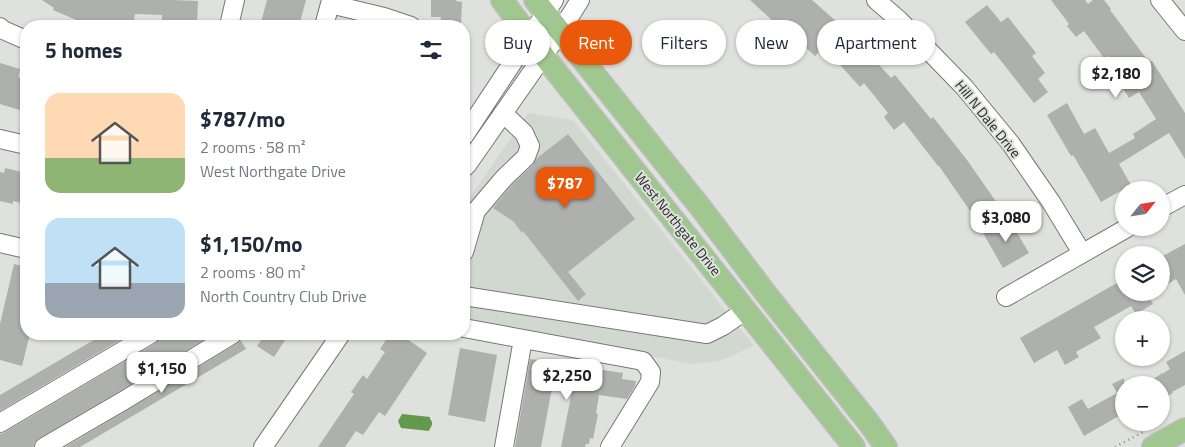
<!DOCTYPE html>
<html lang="en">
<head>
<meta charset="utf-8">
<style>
  :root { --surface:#fff; --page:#f6f6f7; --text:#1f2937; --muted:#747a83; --accent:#ea580c }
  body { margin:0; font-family:"Titillium Web",sans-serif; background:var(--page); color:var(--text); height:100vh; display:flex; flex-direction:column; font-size:19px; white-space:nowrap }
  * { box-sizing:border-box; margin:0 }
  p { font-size:16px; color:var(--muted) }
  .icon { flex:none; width:28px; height:28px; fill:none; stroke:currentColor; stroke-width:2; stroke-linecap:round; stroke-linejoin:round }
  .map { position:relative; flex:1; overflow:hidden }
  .drawer { position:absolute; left:20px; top:20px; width:450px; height:320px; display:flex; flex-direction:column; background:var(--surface); border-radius:20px; box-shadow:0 1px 4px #0004 }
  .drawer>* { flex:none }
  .top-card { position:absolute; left:485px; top:20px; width:475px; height:45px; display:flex; gap:10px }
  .needle { width:32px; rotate:60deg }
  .tools { position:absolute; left:1115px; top:181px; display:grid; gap:10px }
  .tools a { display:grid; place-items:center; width:55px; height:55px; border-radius:50%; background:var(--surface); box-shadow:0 1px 4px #0004; font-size:25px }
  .price { position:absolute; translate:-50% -42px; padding:0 11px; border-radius:10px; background:#fff; color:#222; font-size:16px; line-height:32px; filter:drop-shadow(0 1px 2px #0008) }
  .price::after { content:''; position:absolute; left:50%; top:30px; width:15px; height:11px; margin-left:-8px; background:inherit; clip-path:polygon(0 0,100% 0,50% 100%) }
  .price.on { background:var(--accent); color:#fff }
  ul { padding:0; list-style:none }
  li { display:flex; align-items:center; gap:15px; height:125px; padding:0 25px }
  li span { display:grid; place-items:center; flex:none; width:140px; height:100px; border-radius:15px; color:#555 }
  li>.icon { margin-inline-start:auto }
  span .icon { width:60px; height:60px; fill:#fffc; stroke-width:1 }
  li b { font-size:21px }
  h2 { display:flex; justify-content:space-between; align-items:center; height:60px; padding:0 25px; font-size:21px }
  .chip { padding:0 18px; border-radius:22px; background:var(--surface); box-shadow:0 1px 4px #0004; font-size:18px; line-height:45px }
  .chip.on { background:var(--accent); color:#fff }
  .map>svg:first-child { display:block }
  .built { fill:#d1d8cf }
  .water { fill:#63984d }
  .building { fill:#aeb0ad }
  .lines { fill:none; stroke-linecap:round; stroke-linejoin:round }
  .minor-casing { stroke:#777976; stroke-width:20 }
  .major-casing { stroke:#bebebe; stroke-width:24 }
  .path { stroke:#90918f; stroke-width:2.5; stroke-dasharray:1 4; stroke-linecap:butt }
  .minor { stroke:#fff; stroke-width:18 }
  .major { stroke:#a0c78f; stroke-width:21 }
  .labels { text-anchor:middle; stroke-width:4; stroke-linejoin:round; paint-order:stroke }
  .street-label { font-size:14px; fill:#282827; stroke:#dfe1de }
</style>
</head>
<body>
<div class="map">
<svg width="1185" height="447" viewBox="0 0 1185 447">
  <rect width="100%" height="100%" fill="#dfe1de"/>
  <!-- built -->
  <path class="built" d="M528,113L573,120L754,346L719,361L692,364L464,320V206Z"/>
  <!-- water -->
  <path class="water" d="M402,414L430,417V419C435,424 430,427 429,431L401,428L398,421Z"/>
  <!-- building -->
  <path class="building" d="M42,0H172L198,1L197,26H162V15L135,14L133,26H90L53,10L54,8Z
    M267,0H306L299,26H260Z
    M431,0H456V1L462,2L461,26H440L441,17H431Z
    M750,0H812L854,37L891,78L895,75L931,119L933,117L967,160L997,203L975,218L939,166H938L904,122L894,130L884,117L888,113L864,83L860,87L824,47L815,56L778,23L776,24Z
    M1051,0H1085L1088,4L1093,0H1104L1111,9L1110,10L1149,62L1152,61L1185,113V159L1169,133L1119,164L1131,185L1101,202L1073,155L1071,156L1047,115L1067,103L1084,134L1095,128L1109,153L1135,138L1133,134L1156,119L1139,92L1129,98L1119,82L1124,78L1108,56L1104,58L1084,31L1076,37L1067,26L1069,24Z
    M987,5L1001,22L1008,17L1036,53L1032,56L1045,73L1038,79L1048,92L1034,103L994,52L991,54L965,22Z
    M0,63L20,69L18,77L26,80V112L0,104Z
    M568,134L635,219L568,272L586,294L578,301L523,231L522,233L514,222L493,208L512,185L533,165L537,158Z
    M5,168L26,173V204L13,201V204L0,201V172L4,173Z
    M1009,219L1029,253L1003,268L983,233Z
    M1185,244V295L1176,279L1161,288V257Z
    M14,264L26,267V334H30L22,366L0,360V324Z
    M1124,279V292H1146L1153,304L1136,314L1131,306L1094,327L1101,338L1076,352L1079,357L1065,365L1057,350L1034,363L1020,338Z
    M104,334H130L0,411V395Z
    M162,334H213L118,392L39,438L35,442L33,447H0V434L5,432L156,343L160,339Z
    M265,334H289L274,357L257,346Z
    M390,334H400L427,353L385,416L379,412L363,435L356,431L345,447H318L354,394L351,392L363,375L367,379L385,352L380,349Z
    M241,341L246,349L80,447H65L128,410Z
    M460,348L497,355L485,422L448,415Z
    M1185,351V385L1172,392L1173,393L1161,400V385H1143L1161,374V372L1162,374L1170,369L1166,362Z
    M530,359L623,373L622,379L636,381L635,386L627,399L599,395L596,413L598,414L593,439L590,438L589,444H586L585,447H561L572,391L552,388L541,447H515Z
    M1124,378V413L1084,436L1068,407L1082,399L1088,409L1117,393L1112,384Z"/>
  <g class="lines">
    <!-- minor casing -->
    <g class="minor-casing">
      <path id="minor" d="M331,0L330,4L384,17L411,26
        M876,0L899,20L964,87L1011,144L1051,202L1082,253
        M1160,0L1185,31
        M229,26L235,0
        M324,26L330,4
        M0,27L3,30L26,40
        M464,136L554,0
        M0,139L26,145
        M464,168L467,165L560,32L580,0
        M1161,208L1185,195
        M0,243L26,249
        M464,252L476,211L504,178L526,157L530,146L524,133L503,113
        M464,296L707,334L723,326L746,310
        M1006,297L1127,228
        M464,328L643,361L651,372L650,382L610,447
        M0,423L151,334
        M44,447L123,401L233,334
        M263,447L341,334
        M504,447L523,339"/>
    </g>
    <!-- major casing -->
    <g class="major-casing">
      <path id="major" d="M502,0L543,55L854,447
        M535,0L701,208L767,295L869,423L886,447
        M1153,447L1185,429"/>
    </g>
    <!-- path -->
    <path class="path" d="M1115,447L1145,431"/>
    <!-- minor -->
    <use href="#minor" class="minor"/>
    <!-- major -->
    <use href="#major" class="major"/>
  </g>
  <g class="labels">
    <!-- street labels -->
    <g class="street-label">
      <text transform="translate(988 119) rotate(51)" y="5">Hill N Dale Drive</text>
      <text transform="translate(678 224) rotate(51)" y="5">West Northgate Drive</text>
    </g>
  </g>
</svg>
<div class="tools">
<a><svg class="needle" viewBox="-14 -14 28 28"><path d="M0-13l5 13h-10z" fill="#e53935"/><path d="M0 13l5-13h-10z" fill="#747a83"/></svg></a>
<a><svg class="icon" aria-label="layers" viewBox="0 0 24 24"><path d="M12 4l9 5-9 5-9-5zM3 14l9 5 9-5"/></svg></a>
<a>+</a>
<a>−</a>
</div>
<b class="price" style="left:1116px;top:99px">$2,180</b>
<b class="price on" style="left:565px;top:209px">$787</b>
<b class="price" style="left:1006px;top:243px">$3,080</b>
<b class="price" style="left:162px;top:394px">$1,150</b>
<b class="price" style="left:567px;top:401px">$2,250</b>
<div class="top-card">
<a class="chip">Buy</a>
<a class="chip on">Rent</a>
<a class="chip">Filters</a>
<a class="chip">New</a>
<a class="chip">Apartment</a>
</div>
<section class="drawer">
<h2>5 homes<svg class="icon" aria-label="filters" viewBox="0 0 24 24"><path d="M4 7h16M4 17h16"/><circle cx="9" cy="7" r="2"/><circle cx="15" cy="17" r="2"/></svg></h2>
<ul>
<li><span style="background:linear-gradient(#ffd9b3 65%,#8fb573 0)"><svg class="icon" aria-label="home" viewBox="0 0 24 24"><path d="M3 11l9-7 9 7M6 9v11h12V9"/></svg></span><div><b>$787/mo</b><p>2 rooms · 58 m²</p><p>West Northgate Drive</p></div></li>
<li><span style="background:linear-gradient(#bfe0f5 65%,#9aa5b1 0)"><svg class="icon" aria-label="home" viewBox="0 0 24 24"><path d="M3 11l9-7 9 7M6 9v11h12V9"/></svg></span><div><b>$1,150/mo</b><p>2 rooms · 80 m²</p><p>North Country Club Drive</p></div></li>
</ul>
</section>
</div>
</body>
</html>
